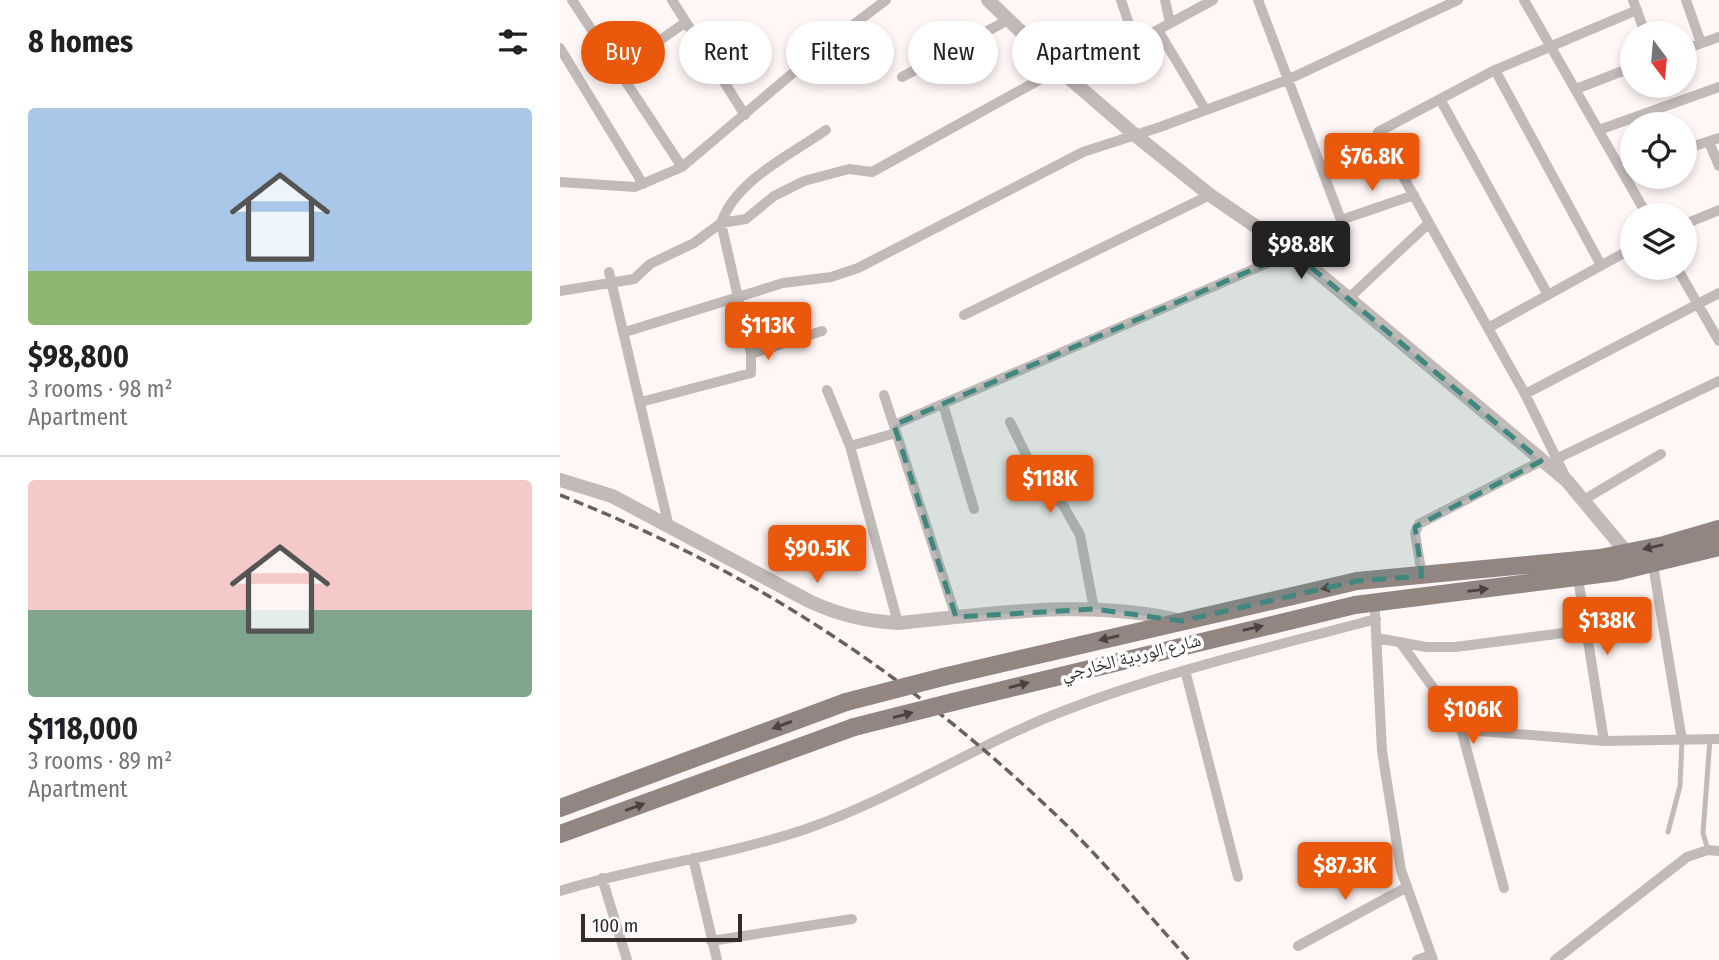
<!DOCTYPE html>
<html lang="en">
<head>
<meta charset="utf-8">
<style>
  :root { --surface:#fff; --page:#f2f2f2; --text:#202124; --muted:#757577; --line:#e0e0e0; --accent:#ea580c }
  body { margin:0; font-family:"Fira Sans Condensed","Noto Naskh Arabic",sans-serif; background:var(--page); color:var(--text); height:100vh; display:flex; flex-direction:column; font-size:26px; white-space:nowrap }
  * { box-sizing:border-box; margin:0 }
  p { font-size:23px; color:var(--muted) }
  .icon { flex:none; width:38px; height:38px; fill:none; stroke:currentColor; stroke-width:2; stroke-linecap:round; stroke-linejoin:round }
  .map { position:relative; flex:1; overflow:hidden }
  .sheet { display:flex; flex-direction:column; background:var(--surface); width:560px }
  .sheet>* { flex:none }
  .hud { position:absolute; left:21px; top:21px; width:665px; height:63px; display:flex; gap:14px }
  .needle { width:46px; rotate:164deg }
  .buttons { position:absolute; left:1060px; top:21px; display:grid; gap:14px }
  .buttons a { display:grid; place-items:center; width:77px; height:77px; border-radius:50%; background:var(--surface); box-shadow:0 4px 10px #0003; font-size:35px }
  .scale { position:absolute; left:21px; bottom:18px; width:161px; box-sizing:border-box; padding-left:7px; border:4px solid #332c2b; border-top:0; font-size:19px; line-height:24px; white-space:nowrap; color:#332c2b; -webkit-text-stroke:5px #fff; paint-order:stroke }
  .price { position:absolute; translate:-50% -60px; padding:0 16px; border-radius:7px; background:var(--accent); color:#fff; font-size:23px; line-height:46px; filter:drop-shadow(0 2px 4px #0008) }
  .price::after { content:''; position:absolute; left:50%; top:42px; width:21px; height:16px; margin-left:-10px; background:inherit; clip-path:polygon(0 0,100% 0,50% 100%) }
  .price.on { background:#222; color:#fff }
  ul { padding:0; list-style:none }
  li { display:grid; align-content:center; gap:14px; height:371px; padding:0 28px }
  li+li { border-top:2px solid var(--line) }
  li span { display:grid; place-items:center; height:217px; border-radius:7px; color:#555 }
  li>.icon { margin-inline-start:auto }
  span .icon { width:126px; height:126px; fill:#fffc; stroke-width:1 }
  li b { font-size:30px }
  h2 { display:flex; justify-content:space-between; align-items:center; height:84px; padding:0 28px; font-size:30px }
  .chip { padding:0 24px; border-radius:32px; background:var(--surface); box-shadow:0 4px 10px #0003; font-size:24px; line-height:63px }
  .chip.on { background:var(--accent); color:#fff }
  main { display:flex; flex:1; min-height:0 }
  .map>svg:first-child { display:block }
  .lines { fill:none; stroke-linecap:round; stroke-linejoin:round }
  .service { stroke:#c2bab8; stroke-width:5 }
  .minor { stroke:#c2bab8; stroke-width:10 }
  .tertiary { stroke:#c2bab8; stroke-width:14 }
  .primary { stroke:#938582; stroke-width:18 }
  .rail { stroke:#68605f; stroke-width:3.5; stroke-dasharray:10 5; stroke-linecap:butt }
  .primary-bridge { stroke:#938582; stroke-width:18 }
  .oneway { fill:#4b4241 }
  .marked { fill:#408780; fill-opacity:0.2; stroke:#408780; stroke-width:5; stroke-dasharray:14 9; stroke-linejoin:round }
  .labels { text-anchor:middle; stroke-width:7; stroke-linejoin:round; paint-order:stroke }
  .street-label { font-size:18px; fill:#332c2b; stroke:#fff }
</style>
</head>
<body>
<main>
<section class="sheet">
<h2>8 homes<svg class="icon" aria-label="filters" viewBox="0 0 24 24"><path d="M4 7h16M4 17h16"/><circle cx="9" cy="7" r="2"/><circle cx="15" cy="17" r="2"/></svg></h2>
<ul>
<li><span style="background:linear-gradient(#a9c7e8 75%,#8fb573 0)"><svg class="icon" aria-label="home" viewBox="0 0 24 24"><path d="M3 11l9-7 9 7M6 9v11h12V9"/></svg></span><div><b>$98,800</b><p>3 rooms · 98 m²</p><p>Apartment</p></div></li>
<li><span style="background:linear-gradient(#f6c9c9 60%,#7fa58c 0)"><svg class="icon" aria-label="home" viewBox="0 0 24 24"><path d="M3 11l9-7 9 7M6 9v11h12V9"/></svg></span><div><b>$118,000</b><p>3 rooms · 89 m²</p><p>Apartment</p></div></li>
</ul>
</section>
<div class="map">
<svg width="1159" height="960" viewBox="0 0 1159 960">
  <rect width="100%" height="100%" fill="#fff7f6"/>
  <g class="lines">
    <!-- service -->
    <path class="service" d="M1108,832L1120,786L1122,740
      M1148,850L1143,833L1150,739"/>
    <!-- minor -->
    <path class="minor" d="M12,0L122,167
      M112,0L185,115
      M561,0L575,42
      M605,0L610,23
      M698,0L781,220L854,195
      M964,0L1087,215
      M1073,0L1085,33
      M1126,0L1141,43
      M598,30L645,109
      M0,48L83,184
      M1125,49L1159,37
      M86,50L126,22
      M935,70L1041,265
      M342,77L448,20
      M509,78L653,0
      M1016,89L1073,67
      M880,99L988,295
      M1039,130L1159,87
      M1149,142L1159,166
      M1125,149L1159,138
      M0,182L75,187L122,167L260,50L326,0
      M1125,224L1159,210
      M1117,268L1159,341
      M49,272L109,527
      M0,291L74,279L90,264L134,243L161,223L186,219L214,196L244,181L289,169L312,172L499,69
      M789,298L869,223
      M404,315L650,195
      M928,328L1073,248
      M65,332L223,283L271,277L298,268L523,152L600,127L727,80L898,0
      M191,354L262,331
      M267,390L290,446L338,623
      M965,394L1159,293
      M324,395L396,617
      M81,402L191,373V354L161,223C176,180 230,155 266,130
      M383,404L414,509
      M450,422L473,469L503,505L520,535L534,609
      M334,425L733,252
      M290,446L336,433
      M998,458L1159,381
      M1006,478L965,394L818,132L935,70L1077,10
      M1025,499L1101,454
      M1093,565L1122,740
      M862,576L855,533L859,524L981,461
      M1018,578L1044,741
      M815,613L822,751L841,870L873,960
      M817,638L866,647H895L1027,630
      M840,642L900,725L919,731L1044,741L1159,739
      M625,670L678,877
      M900,725L944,888
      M133,858L157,960
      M42,878L67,960
      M0,891C81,866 166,856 246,829C334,799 419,743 506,710C607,671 712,647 816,619
      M151,941L292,919
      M738,946L847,887
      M857,960L871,955
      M995,960L1127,857L1148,850L1159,851"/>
    <!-- tertiary -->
    <path class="tertiary" d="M428,0L509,78L575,135L650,195L733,252L1007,481L1067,553
      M0,480L52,496L249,601C279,615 305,621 338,623C431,614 530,598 622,621"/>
    <!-- primary -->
    <path class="primary" d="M383,677L797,581L1040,558L1104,545L1159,529
      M393,702L795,605L1056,572L1159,547
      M0,808L286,702
      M0,834L294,727"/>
    <!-- rail -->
    <path class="rail" d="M0,495C191,570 348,674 496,815C543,860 585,911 629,960"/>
    <!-- primary-bridge -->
    <path class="primary-bridge" d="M286,702L383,677
      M294,727L393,702"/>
  </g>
  <!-- one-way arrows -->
  <defs><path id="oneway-solid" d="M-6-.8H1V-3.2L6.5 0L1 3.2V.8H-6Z" transform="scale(1.75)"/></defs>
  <g class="oneway">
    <use href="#oneway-solid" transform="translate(1093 547) rotate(167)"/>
    <use href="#oneway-solid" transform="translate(771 587) rotate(169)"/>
    <use href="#oneway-solid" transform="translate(918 590) rotate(-7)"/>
    <use href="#oneway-solid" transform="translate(693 628) rotate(-13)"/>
    <use href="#oneway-solid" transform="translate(549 638) rotate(167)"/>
    <use href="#oneway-solid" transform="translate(459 685) rotate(-14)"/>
    <use href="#oneway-solid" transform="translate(343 715) rotate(-15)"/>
    <use href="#oneway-solid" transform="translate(222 725) rotate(160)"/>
    <use href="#oneway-solid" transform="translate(75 807) rotate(-20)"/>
  </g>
  <!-- marked area -->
  <path class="marked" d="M733,252L981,461L855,527L862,576L797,581L622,621L534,609L396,617L334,425Z"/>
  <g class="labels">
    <!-- street labels -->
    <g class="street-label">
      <text transform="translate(571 657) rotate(-14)" y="6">شارع الوردية الخارجي</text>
    </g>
  </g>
</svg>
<div class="buttons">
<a><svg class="needle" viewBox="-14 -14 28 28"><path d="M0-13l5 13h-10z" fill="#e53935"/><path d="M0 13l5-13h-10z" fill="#757577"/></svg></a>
<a><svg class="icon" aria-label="locate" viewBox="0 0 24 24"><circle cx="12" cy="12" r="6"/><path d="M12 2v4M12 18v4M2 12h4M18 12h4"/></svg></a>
<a><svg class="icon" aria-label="layers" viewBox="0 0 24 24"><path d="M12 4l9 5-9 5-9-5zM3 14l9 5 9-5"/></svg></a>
</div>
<div class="scale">100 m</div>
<b class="price" style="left:812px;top:193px">$76.8K</b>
<b class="price on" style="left:741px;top:281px">$98.8K</b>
<b class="price" style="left:208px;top:362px">$113K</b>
<b class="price" style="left:490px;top:515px">$118K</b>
<b class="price" style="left:257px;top:585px">$90.5K</b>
<b class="price" style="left:1047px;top:657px">$138K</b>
<b class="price" style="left:913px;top:746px">$106K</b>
<b class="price" style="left:785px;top:902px">$87.3K</b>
<div class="hud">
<a class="chip on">Buy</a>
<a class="chip">Rent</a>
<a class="chip">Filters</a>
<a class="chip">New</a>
<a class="chip">Apartment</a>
</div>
</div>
</main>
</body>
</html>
